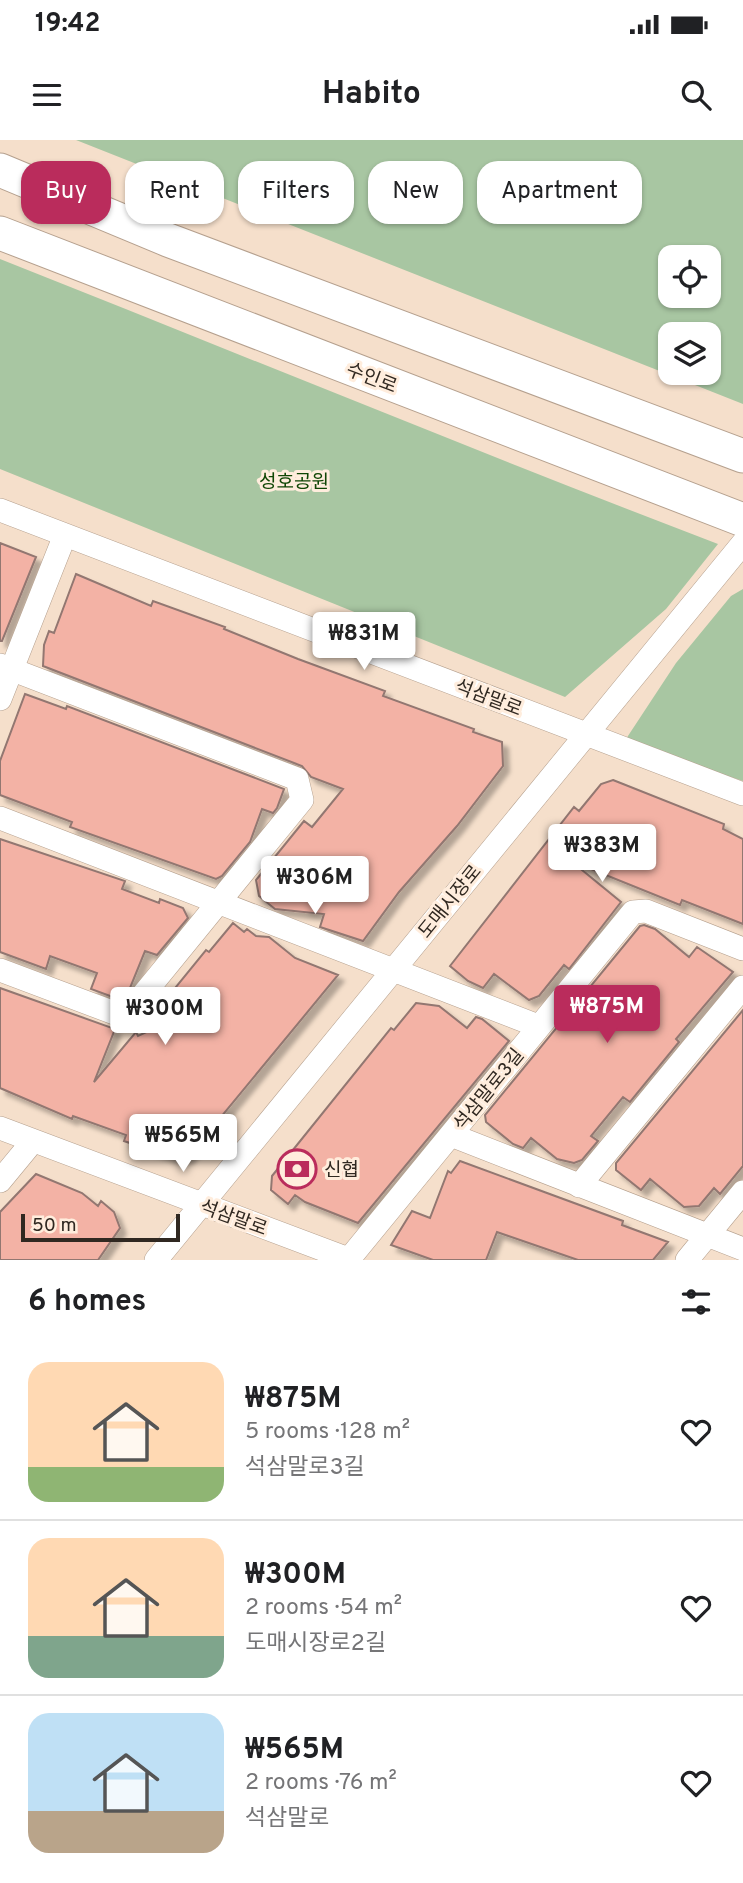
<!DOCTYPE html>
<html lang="en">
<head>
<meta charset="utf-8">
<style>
  :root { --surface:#fff; --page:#f6f6f6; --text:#202124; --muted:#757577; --line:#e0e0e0; --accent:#ba2c5c }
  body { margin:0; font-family:Overpass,"Noto Sans KR",sans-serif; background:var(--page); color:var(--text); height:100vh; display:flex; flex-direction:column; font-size:26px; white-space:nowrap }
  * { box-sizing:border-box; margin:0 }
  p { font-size:23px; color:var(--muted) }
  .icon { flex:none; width:38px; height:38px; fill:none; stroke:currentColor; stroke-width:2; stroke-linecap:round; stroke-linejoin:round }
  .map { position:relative; height:1120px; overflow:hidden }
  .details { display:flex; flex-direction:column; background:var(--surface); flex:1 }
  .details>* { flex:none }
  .top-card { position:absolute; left:21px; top:21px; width:702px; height:63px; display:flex; gap:14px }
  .controls { position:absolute; left:658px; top:105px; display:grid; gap:14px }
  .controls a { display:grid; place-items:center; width:63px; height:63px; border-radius:14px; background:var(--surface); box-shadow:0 2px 5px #0004; font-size:35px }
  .scale { position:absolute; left:21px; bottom:18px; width:159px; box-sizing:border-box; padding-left:7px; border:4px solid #302821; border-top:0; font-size:19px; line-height:24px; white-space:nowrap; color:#302821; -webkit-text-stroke:5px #ffeddd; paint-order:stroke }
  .price { position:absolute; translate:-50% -60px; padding:0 16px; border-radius:7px; background:#fff; color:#222; font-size:23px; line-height:46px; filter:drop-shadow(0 2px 4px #0008) }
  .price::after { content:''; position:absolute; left:50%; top:42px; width:21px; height:16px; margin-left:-10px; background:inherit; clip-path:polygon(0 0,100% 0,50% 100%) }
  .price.selected { background:var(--accent); color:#fff }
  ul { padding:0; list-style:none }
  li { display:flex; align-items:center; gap:21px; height:175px; padding:0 28px }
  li+li { border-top:2px solid var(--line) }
  li span { display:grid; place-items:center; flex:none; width:196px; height:140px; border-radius:21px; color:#555 }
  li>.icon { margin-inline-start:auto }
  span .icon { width:84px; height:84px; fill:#fffc; stroke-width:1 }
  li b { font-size:30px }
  h2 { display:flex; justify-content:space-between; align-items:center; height:84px; padding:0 28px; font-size:30px }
  .tag { padding:0 24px; border-radius:21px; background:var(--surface); box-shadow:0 2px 5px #0004; font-size:24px; line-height:63px }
  .tag.selected { background:var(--accent); color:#fff }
  .status { display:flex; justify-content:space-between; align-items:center; height:49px; padding:0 35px; background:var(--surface); direction:ltr }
  .status svg { height:19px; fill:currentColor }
  header { display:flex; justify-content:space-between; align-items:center; height:91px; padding:0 28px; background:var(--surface); font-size:32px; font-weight:700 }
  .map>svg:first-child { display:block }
  .green { fill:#a8c6a2; fill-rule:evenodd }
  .building { fill:#f3b2a5; stroke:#927771; stroke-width:2; filter:url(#shadow) }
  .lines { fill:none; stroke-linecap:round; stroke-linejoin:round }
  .minor-casing { stroke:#b5a08e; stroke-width:24 }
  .highway-casing { stroke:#b5a08e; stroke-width:35 }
  .minor { stroke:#fff; stroke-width:23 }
  .highway { stroke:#fff; stroke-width:33 }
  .labels { text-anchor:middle; stroke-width:6; stroke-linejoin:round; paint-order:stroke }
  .street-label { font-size:19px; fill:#302821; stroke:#ffeddd }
  .park-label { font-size:19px; fill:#0f4604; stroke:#ffeddd }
  .poi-label { font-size:19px; fill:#302821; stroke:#ffeddd; text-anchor:start }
</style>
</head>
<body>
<div class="status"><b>19:42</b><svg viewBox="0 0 49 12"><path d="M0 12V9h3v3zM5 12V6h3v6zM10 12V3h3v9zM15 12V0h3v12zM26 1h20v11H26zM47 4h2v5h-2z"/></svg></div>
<header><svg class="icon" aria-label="menu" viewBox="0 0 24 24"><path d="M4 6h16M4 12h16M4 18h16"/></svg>Habito<svg class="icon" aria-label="search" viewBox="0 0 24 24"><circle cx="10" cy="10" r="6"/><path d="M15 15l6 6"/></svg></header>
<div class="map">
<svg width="743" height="1120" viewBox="0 0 743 1120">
  <defs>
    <filter id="shadow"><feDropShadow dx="6" dy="6" stdDeviation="2" flood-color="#0004"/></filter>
  </defs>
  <rect width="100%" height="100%" fill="#f5dfcb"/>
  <!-- green -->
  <path class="green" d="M76,0H743V264ZM709,117V156H670V117ZM709,194V233H670V194Z
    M0,119C240,214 477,312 718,404L666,469L565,557L0,329Z
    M743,449V641L624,602L676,523L731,456Z"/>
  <!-- building -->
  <path class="building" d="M0,403L36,417L2,501H0Z
    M76,434L151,466L153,461L225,487L224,489L298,519L385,551L383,556L474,589L473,592L502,602L503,626L457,686L399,752L363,801L320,787L324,774L275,769L259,756L256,740L304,681L312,687L343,649L311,637L302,626L43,526L44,505L49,491L54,493Z
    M25,554L66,569L67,566L284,649L277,668L273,673L262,669L250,702L222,736L216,739L70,687L72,682L0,655V621Z
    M613,640L724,684L723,689L743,699V784L682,760L680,765L571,721L621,762L569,829L564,825L539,856L529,860L494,834L483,848L468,841L450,826L574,667L579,671L601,644Z
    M0,699L125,741L122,749L159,763L160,759L183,768L188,778L157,815L145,811L130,848L121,860L91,849L97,833L50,816L46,829L0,812Z
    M233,783L244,792L247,789L256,796L269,797L295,818L338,835L188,1017L174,1018L124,1001L126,995L73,976L72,979L0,948V848L115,889L94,942L136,892L138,896L179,877L162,864L206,810L209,812Z
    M644,785L655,789L689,817L697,807L733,832L676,899L679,902L630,962L623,957L591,996L598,1001L582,1020L574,1023L557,1019L531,998L523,1008L513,1004L486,982L485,975L640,786Z
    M416,863L439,866L467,888L476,877L482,879L509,901L358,1083L305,1062L295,1055L288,1064L271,1050L272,1036L391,888L394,890Z
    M743,870V1026L720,1054L714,1048L699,1066L684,1067L650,1039L641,1050L616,1030V1023Z
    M460,1021L623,1081L622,1085L668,1102L653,1120H578L497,1092L486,1120H433L391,1105L412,1071L430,1078L448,1031L451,1033Z
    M36,1034L82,1053L98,1066L101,1061L114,1072L120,1088L98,1120H0V1072Z"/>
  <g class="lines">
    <!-- minor casing -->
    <g class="minor-casing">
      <path id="minor" d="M0,370L743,654
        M0,525L297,639L302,660L125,877L0,830
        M0,559L65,395
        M0,678L538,886
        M0,988L351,1120
        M451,995L743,1109
        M0,1041L33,1001
        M579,1046L743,847
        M349,1119L633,772L646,771L743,809
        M156,1120L743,403
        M687,1120L743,1052"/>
    </g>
    <!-- highway casing -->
    <g class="highway-casing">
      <path id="highway" d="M0,30L168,100L743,316
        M0,93L743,380"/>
    </g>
    <!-- minor -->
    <use href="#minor" class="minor"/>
    <!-- highway -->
    <use href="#highway" class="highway"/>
  </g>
  <!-- icons -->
  <defs>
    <g id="bank-ring" transform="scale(2.0125)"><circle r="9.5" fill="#ffeddd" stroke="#ba2c5c" stroke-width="1.5"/><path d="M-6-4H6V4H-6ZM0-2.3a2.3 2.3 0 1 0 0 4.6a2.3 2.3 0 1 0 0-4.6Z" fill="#ba2c5c"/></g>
  </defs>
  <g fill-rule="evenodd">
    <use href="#bank-ring" x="297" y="1029"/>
  </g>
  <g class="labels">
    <!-- street labels -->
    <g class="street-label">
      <text transform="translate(372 237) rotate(21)" y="7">수인로</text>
      <text transform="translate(489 557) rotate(21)" y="7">석삼말로</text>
      <text transform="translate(449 761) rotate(-51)" y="7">도매시장로</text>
      <text transform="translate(488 949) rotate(-51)" y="7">석삼말로3길</text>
      <text transform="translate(234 1077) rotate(20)" y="7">석삼말로</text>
    </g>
    <!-- park labels -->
    <g class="park-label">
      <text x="294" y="348">성호공원</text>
    </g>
    <!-- poi labels -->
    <g class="poi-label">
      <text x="324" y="1036">신협</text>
    </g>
  </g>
</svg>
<div class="controls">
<a><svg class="icon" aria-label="locate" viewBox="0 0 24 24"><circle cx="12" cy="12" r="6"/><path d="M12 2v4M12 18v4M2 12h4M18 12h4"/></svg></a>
<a><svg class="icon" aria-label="layers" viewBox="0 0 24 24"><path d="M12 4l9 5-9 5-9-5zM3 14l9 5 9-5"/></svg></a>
</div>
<div class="scale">50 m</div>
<b class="price" style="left:364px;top:532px">₩831M</b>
<b class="price" style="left:602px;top:744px">₩383M</b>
<b class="price" style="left:315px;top:776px">₩306M</b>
<b class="price selected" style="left:607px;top:905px">₩875M</b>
<b class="price" style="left:165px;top:907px">₩300M</b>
<b class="price" style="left:183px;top:1034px">₩565M</b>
<div class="top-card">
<a class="tag selected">Buy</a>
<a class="tag">Rent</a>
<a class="tag">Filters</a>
<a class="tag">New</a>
<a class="tag">Apartment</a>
</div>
</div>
<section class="details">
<h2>6 homes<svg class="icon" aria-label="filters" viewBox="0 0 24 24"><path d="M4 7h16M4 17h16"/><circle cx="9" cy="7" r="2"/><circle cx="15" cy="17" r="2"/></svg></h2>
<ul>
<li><span style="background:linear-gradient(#ffd9b3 75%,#8fb573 0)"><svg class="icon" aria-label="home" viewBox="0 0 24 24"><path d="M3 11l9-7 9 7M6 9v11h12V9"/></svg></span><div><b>₩875M</b><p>5 rooms · 128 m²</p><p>석삼말로3길</p></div><svg class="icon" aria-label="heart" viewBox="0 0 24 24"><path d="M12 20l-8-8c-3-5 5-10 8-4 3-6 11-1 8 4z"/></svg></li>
<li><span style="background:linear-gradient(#ffd9b3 70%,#7fa58c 0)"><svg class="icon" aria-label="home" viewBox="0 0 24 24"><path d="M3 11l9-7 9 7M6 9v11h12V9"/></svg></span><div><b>₩300M</b><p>2 rooms · 54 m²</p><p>도매시장로2길</p></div><svg class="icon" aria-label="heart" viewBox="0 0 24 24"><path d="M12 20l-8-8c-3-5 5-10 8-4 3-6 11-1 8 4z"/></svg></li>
<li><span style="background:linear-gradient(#bfe0f5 70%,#b9a48a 0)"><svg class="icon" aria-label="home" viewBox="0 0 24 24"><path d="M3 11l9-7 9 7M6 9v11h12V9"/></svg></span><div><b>₩565M</b><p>2 rooms · 76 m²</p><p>석삼말로</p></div><svg class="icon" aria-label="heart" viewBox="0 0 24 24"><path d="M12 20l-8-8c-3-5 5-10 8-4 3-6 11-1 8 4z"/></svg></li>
</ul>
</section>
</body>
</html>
